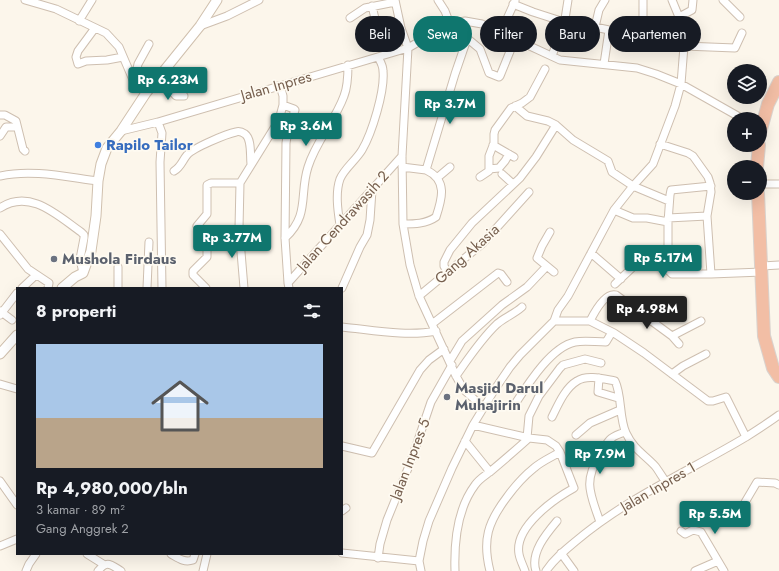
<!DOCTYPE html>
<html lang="id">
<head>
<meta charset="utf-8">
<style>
  :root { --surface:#171b24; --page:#20242c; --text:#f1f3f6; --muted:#9ea1a6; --accent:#0f766e }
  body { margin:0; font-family:Jost,sans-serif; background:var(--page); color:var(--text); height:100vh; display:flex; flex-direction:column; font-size:15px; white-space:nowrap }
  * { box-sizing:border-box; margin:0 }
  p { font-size:13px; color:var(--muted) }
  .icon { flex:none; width:22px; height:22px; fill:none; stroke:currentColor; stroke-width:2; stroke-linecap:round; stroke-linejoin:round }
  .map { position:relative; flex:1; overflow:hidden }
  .details { position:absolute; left:16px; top:287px; width:327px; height:268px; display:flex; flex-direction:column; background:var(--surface); border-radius:0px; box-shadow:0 4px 16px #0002 }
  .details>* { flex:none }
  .guide { position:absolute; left:355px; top:16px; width:364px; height:36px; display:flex; gap:8px }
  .tools { position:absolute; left:727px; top:64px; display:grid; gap:8px }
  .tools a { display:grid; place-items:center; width:40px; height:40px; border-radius:50%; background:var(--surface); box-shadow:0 4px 16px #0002; font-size:20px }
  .price { position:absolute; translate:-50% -34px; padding:0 9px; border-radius:4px; background:var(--accent); color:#fff; font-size:13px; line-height:26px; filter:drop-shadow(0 1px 2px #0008) }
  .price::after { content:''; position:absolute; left:50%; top:24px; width:12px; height:9px; margin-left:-6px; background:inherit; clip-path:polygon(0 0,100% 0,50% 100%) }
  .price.selected { background:#222; color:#fff }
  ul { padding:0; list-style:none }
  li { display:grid; align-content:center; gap:8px; height:212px; padding:0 20px }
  li span { display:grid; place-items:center; height:124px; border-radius:0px; color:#555 }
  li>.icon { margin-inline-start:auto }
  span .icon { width:72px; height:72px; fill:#fffc; stroke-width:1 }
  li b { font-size:17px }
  h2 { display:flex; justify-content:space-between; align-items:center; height:48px; padding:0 20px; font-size:17px }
  .pill { padding:0 14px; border-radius:18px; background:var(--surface); box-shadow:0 4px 16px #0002; font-size:14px; line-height:36px }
  .pill.selected { background:var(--accent); color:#fff }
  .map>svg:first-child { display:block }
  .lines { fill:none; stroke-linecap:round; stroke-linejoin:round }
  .street-casing { stroke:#cebfb0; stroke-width:9 }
  .secondary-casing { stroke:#d0c0ae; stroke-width:11 }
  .highway-casing { stroke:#d9d2cd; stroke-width:14 }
  .street { stroke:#fff; stroke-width:7 }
  .secondary { stroke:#fff; stroke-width:9 }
  .highway { stroke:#f2bea5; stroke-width:12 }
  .shop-dot { fill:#3f7fe0; stroke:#fefaf1; stroke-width:1.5 }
  .worship-dot { fill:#6b7280; stroke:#fefaf1; stroke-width:1.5 }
  .labels { text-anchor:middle; stroke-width:3.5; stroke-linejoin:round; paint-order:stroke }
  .street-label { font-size:15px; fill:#765f4e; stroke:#fefaf1 }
  .shop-label { font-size:15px; font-weight:bold; fill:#366cbe; stroke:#fefaf1; text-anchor:start }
  .worship-label { font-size:15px; font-weight:bold; fill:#5b616d; stroke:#fefaf1; text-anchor:start }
</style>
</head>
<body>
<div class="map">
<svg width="779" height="571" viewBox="0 0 779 571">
  <rect width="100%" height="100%" fill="#fcf6eb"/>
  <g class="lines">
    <!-- street casing -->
    <g class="street-casing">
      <path id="street" d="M25,0L56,9L106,33L119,47L134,82L146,93
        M395,0L401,28L408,48L402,156L403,224L410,265L419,296L456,376L464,390L484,408
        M438,0L445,11L450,24L480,49L489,73L499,77L500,76L515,39
        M643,0V34
        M723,0L740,17
        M513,4L533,12L564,22
        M372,6L378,31L389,32
        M679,17L692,10L693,0
        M350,18L365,8L395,2
        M565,19L585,25L609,30L683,38
        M79,21L92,0
        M200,26L227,16L259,0
        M595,27L599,10L605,0
        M95,28L78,51L76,57L78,64L86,61L107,60L123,57
        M501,32L515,1
        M684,46L735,48L742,33
        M552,56L565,19L568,0
        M604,64L609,30
        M134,82L138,64L149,44
        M152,86H167L176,96H184
        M283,105L294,109L295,110L288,130L286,143L285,238L288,283
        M515,106L527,116L548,121L556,125L573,140L608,161L612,172L633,186L669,201
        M0,115H5L16,121L23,149L25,151
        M158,122L162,133L160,162L162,288
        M121,131L158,122L408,48L450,24L465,21L482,24L560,60L637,68L656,74L681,84L743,119
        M0,136L6,127H17
        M660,144L688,153L693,156L708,177L710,183L711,192L707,216L711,274
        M493,145L514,157
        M402,167L426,170L455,74L467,39
        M489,169L499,168L505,161L509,154
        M174,171C181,167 182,161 187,155C193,148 226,134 236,132C239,131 242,132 245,134C252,139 250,156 251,164
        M502,174L513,184
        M0,176C32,169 66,177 98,181
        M480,177L489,171V156L494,143V134L495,130L511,108L522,103L530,97L545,69
        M437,178L450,167
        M760,184H779
        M0,208C30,188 58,216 81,232L84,235V238L80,259L83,273
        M614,210L633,218H647L668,222V270L672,274H711L762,272
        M668,218L707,216
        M668,222L670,195L671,190L711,186
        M403,224C414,224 426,224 436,217C442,199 448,180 426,170
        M340,225C338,212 335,193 340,179C344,169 356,160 362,150C372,133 385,91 383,71C383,65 380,61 378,57
        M550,232L542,246L537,258L554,272
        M0,234L28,269L49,283L48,288
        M285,238C310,215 299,195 308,167C316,141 335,121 344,96C348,86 348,75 348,65
        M591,253L621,279
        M762,266L779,265
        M448,273L444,266V262L450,250L472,223L520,178L536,157L556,125
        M615,284L632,268
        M22,288L36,275
        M118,288V267
        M147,288L149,242
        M206,288L193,275V271L207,257V236L197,226L207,214V185L211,183H240
        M244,288L239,228L240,183L279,120L283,105V96L281,89L277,86
        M289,288L288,283L402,156
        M342,288L360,247L367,235L370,220L372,190
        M419,296L483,243L529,192
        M0,311L12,320
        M0,315L17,293
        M554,321H590L614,333L644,353L708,401H713L726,397L746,437
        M590,321C594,313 605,292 616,295L672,336L701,321
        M432,324L498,273L501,274L507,282
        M342,327C372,330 407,337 436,331
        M672,336L679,344
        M450,361L462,341L502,305L527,287L546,267
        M672,374L683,366L706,354
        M456,376C468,359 481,339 497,324C505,317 513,315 522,307
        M599,378L598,392L618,398
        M0,384L17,389
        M515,404C528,384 551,347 575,342C585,340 595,342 606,342L612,332
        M552,417C558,405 565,388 577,381C587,374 604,379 615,381C622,395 619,418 626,433C634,450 644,454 655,466C659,471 662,477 666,482
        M473,425L529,438L547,440L556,446L560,452L574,488C554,499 514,527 519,554C520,560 523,565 525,571
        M576,435L590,423L620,410
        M527,438L529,416L539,396L560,368L563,365L585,359L601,363
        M465,441L490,472
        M342,446L372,453L420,370L429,360L444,349
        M0,481L17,505
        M744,504L757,482L775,483L779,485
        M342,511L346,508
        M600,522C590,493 583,482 600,454C609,440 609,437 625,432
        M681,531L685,534L693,530L701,532L724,571
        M0,546L17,539
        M342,553L419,561
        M561,553L574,571
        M87,554L103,564
        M171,554C178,558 184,563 193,560L195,554
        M378,558L380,544L387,520L411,461L431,402L452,365
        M26,571L29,564L36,554
        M98,571C107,560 110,564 121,571
        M203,571L207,554
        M421,571L419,561L423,541L429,521L452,468L473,425L495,389L510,367L520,355L554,321L558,310L568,296L614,210L633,186L653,164L675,106L681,84L684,46L679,17L672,0
        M455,571C454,542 457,509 475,485C479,479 486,475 491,471C504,460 517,449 529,438
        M490,571C482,540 488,522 507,497C515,486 524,476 534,468C542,461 552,457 560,452
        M536,571C530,553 546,534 557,521
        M546,571C554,559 565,550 576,541C627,498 689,471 746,437C757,430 768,423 779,415
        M695,571L718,561"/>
    </g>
    <!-- secondary casing -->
    <g class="secondary-casing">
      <path id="secondary" d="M62,288L75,277L83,273L91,251L96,216L98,181L101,164L107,148L121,131L146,93L200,26L217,0
        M0,354L17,335"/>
    </g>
    <!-- highway casing -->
    <g class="highway-casing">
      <path id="highway" d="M760,133L768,104L779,82
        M757,167L759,145
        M758,193L764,336L773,368L779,377"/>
    </g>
    <!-- street -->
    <use href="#street" class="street"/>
    <!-- secondary -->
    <use href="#secondary" class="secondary"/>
    <!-- highway -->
    <use href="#highway" class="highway"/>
  </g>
  <!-- markers -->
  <circle class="shop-dot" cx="98" cy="145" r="4"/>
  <g class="worship-dot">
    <circle cx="54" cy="259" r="4"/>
    <circle cx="447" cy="397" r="4"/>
  </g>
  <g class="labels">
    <!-- street labels -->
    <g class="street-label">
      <text transform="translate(276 86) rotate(-16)" y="5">Jalan Inpres</text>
      <text transform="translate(343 221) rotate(-48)" y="5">Jalan Cendrawasih 2</text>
      <text transform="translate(467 254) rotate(-42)" y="5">Gang Akasia</text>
      <text transform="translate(410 459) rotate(-69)" y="5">Jalan Inpres 5</text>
      <text transform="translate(658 487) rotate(-30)" y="5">Jalan Inpres 1</text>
    </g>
    <!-- shop labels -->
    <g class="shop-label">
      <text x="106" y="150">Rapilo Tailor</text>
    </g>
    <!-- worship labels -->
    <g class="worship-label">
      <text x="62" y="264">Mushola Firdaus</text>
      <text x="455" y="393">Masjid Darul<tspan x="455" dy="17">Muhajirin</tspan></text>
    </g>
  </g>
</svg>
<div class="tools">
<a><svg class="icon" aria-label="layers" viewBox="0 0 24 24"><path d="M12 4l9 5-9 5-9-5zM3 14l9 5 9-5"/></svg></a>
<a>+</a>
<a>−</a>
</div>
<b class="price" style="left:168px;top:101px">Rp 6.23M</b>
<b class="price" style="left:450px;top:125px">Rp 3.7M</b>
<b class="price" style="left:306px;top:147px">Rp 3.6M</b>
<b class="price" style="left:232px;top:259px">Rp 3.77M</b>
<b class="price" style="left:663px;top:279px">Rp 5.17M</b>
<b class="price selected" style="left:647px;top:330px">Rp 4.98M</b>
<b class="price" style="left:600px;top:475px">Rp 7.9M</b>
<b class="price" style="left:715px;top:535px">Rp 5.5M</b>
<div class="guide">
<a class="pill">Beli</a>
<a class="pill selected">Sewa</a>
<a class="pill">Filter</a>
<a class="pill">Baru</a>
<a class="pill">Apartemen</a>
</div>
<section class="details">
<h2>8 properti<svg class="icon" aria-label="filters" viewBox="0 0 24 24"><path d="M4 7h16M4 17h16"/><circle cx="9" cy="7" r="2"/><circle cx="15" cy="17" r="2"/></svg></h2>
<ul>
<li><span style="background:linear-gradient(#a9c7e8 60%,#b9a48a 0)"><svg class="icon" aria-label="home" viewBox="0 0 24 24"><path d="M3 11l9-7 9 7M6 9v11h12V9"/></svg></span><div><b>Rp 4,980,000/bln</b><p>3 kamar · 89 m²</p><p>Gang Anggrek 2</p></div></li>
</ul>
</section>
</div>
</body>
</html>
